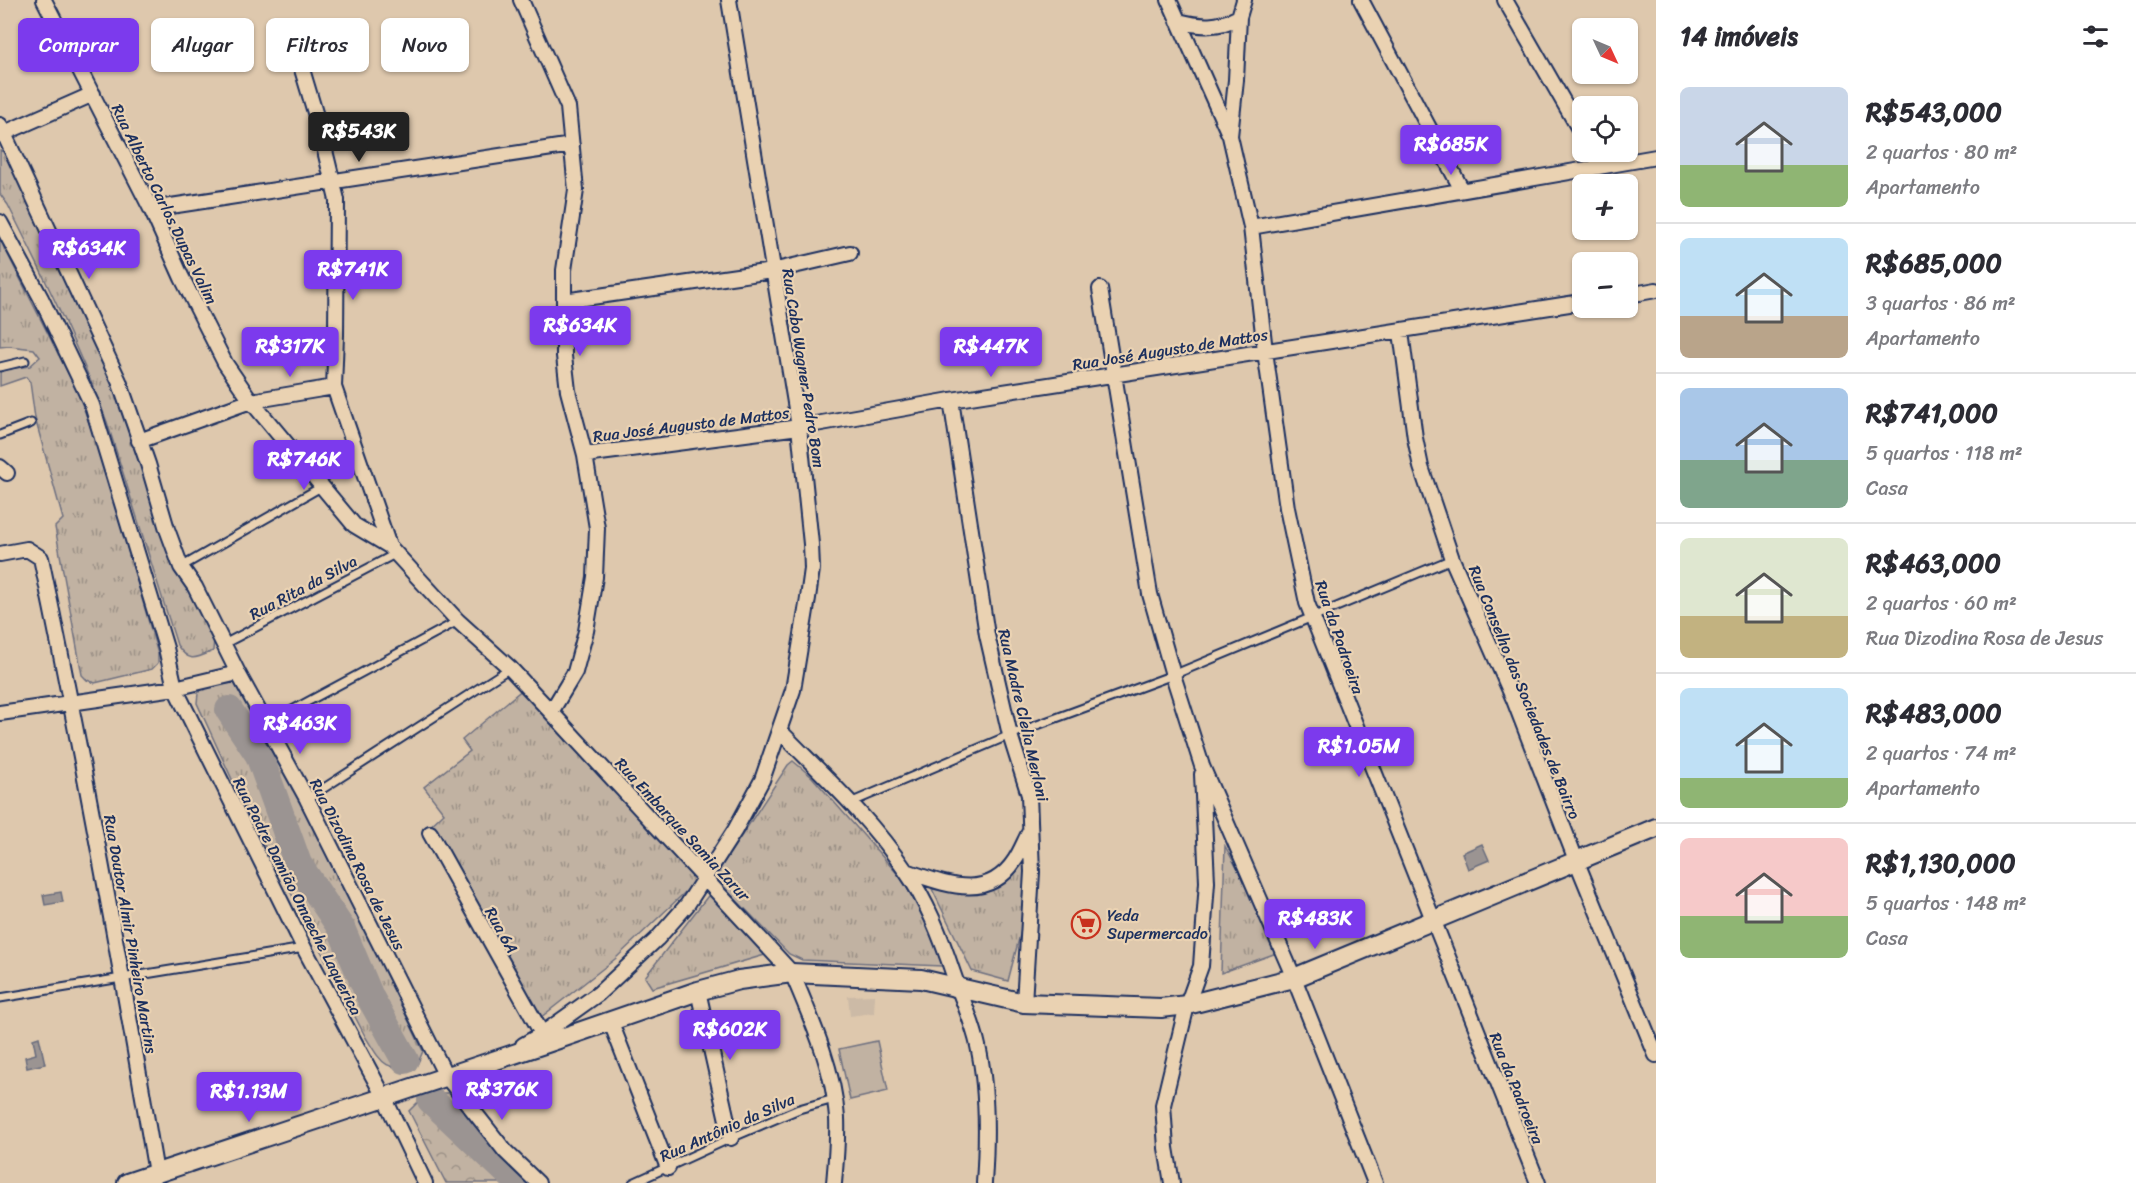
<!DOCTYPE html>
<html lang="pt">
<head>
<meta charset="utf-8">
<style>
  :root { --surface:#fff; --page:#f7f7f7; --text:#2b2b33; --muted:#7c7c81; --line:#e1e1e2; --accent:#7c3aed }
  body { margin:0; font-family:Sriracha,sans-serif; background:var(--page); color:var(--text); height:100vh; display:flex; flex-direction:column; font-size:22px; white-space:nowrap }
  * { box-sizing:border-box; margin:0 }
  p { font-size:20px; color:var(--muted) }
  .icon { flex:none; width:33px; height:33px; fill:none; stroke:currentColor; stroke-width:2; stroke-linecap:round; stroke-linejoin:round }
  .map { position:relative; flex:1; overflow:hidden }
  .panel { display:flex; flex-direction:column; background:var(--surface); width:480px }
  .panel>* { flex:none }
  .hud { position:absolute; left:18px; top:18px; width:570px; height:54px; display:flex; gap:12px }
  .needle { width:39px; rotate:134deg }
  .fabs { position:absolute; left:1572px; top:18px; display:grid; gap:12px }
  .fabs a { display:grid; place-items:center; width:66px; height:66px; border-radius:9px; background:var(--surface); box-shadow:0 2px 4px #0004; font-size:30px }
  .price { position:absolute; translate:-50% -51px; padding:0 14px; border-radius:6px; background:var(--accent); color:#fff; font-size:20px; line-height:39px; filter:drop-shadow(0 2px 3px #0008) }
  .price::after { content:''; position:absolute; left:50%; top:36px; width:18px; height:14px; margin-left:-9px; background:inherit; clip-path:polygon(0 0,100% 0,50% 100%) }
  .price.active { background:#222; color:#fff }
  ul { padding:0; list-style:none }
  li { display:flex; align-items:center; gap:18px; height:150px; padding:0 24px }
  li+li { border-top:2px solid var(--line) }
  li span { display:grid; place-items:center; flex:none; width:168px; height:120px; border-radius:9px; color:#555 }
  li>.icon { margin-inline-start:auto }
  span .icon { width:72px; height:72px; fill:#fffc; stroke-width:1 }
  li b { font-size:26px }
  h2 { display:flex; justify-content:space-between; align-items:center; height:72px; padding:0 24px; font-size:26px }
  .pill { padding:0 21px; border-radius:9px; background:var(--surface); box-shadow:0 2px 4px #0004; font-size:21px; line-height:54px }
  .pill.active { background:var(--accent); color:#fff }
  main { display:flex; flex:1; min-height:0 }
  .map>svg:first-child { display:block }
  .built { fill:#ccbaa6 }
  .green { fill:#c1b2a2; stroke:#6e7080; stroke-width:1.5 }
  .forest { fill:url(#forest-crowns); stroke:#6e7080; stroke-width:1.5 }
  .park { fill:url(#park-tufts); stroke:#6e7080; stroke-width:1.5 }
  .water { fill:#9b9492; stroke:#686c7d; stroke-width:1.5 }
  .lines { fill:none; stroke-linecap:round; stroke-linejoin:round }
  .river { stroke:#9b9492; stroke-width:28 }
  .lane-casing { stroke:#1b2f5e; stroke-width:11 }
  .street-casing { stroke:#1b2f5e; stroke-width:18 }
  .secondary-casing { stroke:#1b2f5e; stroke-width:22 }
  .lane { stroke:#ead2b2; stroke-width:7 }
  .street { stroke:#ead2b2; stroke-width:14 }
  .secondary { stroke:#ead2b2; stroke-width:18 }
  .labels { text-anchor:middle; stroke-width:4.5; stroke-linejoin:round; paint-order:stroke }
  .street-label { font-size:16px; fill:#1b2f5e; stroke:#ead2b2 }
  .poi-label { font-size:16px; fill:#1b2f5e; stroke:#ead2b2; text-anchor:start }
</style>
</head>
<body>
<main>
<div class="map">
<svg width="1656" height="1183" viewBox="0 0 1656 1183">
  <defs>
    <pattern id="forest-crowns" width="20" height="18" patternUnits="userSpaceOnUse" patternTransform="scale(1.5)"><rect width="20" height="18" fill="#c1b2a2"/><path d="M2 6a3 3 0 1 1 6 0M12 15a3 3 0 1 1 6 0" fill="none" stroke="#9c9187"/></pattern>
    <pattern id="park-tufts" width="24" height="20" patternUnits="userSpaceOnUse" patternTransform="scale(1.5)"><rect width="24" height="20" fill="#c1b2a2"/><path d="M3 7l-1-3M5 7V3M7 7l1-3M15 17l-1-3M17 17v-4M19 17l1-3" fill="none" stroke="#9c9187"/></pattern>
  </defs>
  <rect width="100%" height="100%" fill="#dec8ad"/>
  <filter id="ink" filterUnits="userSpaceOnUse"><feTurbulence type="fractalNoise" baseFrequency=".0167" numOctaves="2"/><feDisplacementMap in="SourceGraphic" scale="12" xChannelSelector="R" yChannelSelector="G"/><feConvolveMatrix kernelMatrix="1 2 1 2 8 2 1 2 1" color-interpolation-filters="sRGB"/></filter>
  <g filter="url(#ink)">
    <!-- built -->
    <path class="built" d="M875,995L874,1013L850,1016L848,996Z"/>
    <!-- green -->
    <path class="green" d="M877,1041L888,1091L850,1100L839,1049Z"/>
    <!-- forest -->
    <path class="forest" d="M436,1093H451L504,1161L527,1183H446L409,1111L418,1102Z"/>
    <!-- park -->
    <path class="park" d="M0,150L8,154L60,273L111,375L214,638L213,651C195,659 189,663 177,645L107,422C79,348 44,276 8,205L0,194Z
      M0,239L78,393L99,450L158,654V663L152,669L95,683L87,680L82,675L55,527L63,519L35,418L30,382L26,377L0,386V370L30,366L40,357L34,349L9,346L0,347Z
      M235,683L243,690L349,896L423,1051L418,1063C386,1075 381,1062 365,1036L290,891L253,825L197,703L198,693L206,686Z
      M524,688L701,877L615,959L531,1025L424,832L444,813L424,787L470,751L462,740Z
      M793,761L812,777L902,879L949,963L942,966L802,960L789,954L718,881V875L721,867L788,765Z
      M1225,846L1282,951L1221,973Z
      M1027,857L1021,931L1008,981L972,971L932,889L969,894L986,890Z
      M711,892L768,954L652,988L645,977Z"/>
    <!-- water -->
    <path class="water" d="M1482,844L1489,860L1468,869L1462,853Z
      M61,892L63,902L45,905L43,895Z
      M39,1037L45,1064L27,1068L25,1057L36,1054L33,1039Z"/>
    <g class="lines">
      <!-- river -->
      <path class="river" d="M229,710L259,755L298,864L341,928L370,997L405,1060
        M431,1100L519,1183"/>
      <!-- lane casing -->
      <g class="lane-casing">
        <path id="lane" d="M0,367L25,361
          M0,435L31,423
          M181,567L321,487
          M224,644L395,554
          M266,724L458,621
          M307,799L510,668
          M850,803L1010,735L1173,675L1452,559
          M0,998L304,948
          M633,1183L731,1138L799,1109L834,1099"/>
      </g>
      <!-- street casing -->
      <g class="street-casing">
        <path id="street" d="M44,0L151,209L182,278L225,363L251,401L354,525L389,546
          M521,0L568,107L576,190L564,270V356L568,391L585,455L597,528L595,577L586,631L575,672L551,712
          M1169,0L1229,134
          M1244,0L1239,17L1236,80L1230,136L1251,227L1265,351L1287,508L1307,603L1538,1183
          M1361,0L1462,190
          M1505,0L1582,134
          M1178,21C1201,27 1218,28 1239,17
          M298,56L319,126L337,200L336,335L334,387L389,546L458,621L510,668L551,712L792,973C811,1018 834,1069 837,1118C838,1140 836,1161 834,1183
          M0,125L119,381L148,464L167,529L181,567L195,587L238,673L307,799L446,1076L505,1151L538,1183
          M0,135L93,94
          M1593,152L1601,166
          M151,209L572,145
          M0,222L41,298L92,405L166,648L175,688L304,948L384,1097L425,1183
          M1251,227L1656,157
          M1100,289L1150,594L1173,675L1202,766L1294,978L1375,1183
          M1628,295L1656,290
          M564,301L772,271L850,253
          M1401,332L1415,438L1421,467L1452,559L1514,700L1576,860L1656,1055
          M951,400L987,635L1010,735L1029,795L1032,872L1024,1003
          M139,441L251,401L334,387
          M585,455L799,427L951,400L1582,302
          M0,467L7,473
          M0,554L27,549L41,558C84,762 121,967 156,1173
          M0,713L175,688L238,673
          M780,731C823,775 870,818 905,870C927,901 941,937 953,973C961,997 973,1022 978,1046C988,1090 987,1139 984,1183
          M430,833L546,1041
          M906,871C945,884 987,903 1015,860C1021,851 1025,840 1030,831
          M698,991L731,1138
          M610,1020L668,1168
          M523,1045L542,1034L598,994L657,939L687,905L735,830L762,780L793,690L808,598L812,569L811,544L799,427L729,0
          M1172,1183L1166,1148L1163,1105L1187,1005L1201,966L1207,882L1202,774"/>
      </g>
      <!-- secondary casing -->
      <g class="secondary-casing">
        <path id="secondary" d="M127,1183L547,1043L698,991L739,980L792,973L921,979L1024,1003L1161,1008L1187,1005L1294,978L1656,828"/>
      </g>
      <!-- lane -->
      <use href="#lane" class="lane"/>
      <!-- street -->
      <use href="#street" class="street"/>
      <!-- secondary -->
      <use href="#secondary" class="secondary"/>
    </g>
  </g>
  <!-- icons -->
  <defs>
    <g id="supermarket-ring" transform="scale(1.5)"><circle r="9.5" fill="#ead2b2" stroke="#c8321e" stroke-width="1.5"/><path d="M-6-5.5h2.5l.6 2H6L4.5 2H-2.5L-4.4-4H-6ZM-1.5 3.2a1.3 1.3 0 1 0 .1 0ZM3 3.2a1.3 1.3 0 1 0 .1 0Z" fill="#c8321e"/></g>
  </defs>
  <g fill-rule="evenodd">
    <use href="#supermarket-ring" x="1086" y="924"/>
  </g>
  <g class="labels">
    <!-- street labels -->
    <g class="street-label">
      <text transform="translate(165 204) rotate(64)" y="6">Rua Alberto Carlos Dupas Valim</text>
      <text transform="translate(1170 349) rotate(-9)" y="6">Rua José Augusto de Mattos</text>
      <text transform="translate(804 368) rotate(81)" y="6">Rua Cabo Wagner Pedro Bom</text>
      <text transform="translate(691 424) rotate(-7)" y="6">Rua José Augusto de Mattos</text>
      <text transform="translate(303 587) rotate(-28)" y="6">Rua Rita da Silva</text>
      <text transform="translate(1340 637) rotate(71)" y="6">Rua da Padroeira</text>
      <text transform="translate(1525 692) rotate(68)" y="6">Rua Conselho das Sociedades de Bairro</text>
      <text transform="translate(1024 715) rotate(77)" y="6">Rua Madre Clelia Merloni</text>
      <text transform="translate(683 829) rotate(47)" y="6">Rua Embarque Samia Zarur</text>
      <text transform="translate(358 864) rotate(63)" y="6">Rua Dizodina Rosa de Jesus</text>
      <text transform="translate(298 896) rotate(63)" y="6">Rua Padre Damião Omaeche Laquerica</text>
      <text transform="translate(502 930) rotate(61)" y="6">Rua 6A</text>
      <text transform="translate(131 934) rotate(80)" y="6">Rua Doutor Almir Pinheiro Martins</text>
      <text transform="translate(1517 1088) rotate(68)" y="6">Rua da Padroeira</text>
      <text transform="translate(727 1127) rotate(-24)" y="6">Rua Antônio da Silva</text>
    </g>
    <!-- poi labels -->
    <g class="poi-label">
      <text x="1107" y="921">Yeda<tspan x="1107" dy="18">Supermercado</tspan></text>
    </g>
  </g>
</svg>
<div class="fabs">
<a><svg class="needle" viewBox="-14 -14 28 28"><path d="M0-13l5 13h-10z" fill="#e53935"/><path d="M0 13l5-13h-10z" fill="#7c7c81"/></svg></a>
<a><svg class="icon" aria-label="locate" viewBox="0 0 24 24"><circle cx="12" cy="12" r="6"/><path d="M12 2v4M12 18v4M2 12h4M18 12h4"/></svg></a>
<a>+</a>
<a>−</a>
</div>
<b class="price active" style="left:359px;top:163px">R$543K</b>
<b class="price" style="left:1451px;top:176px">R$685K</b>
<b class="price" style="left:89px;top:280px">R$634K</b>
<b class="price" style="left:353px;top:301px">R$741K</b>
<b class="price" style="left:580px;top:357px">R$634K</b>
<b class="price" style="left:290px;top:378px">R$317K</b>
<b class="price" style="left:991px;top:378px">R$447K</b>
<b class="price" style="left:304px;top:491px">R$746K</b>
<b class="price" style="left:300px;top:755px">R$463K</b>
<b class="price" style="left:1359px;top:778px">R$1.05M</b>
<b class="price" style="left:1315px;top:950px">R$483K</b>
<b class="price" style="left:730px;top:1061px">R$602K</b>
<b class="price" style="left:502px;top:1121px">R$376K</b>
<b class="price" style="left:249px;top:1123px">R$1.13M</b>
<div class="hud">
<a class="pill active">Comprar</a>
<a class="pill">Alugar</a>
<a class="pill">Filtros</a>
<a class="pill">Novo</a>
</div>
</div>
<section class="panel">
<h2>14 imóveis<svg class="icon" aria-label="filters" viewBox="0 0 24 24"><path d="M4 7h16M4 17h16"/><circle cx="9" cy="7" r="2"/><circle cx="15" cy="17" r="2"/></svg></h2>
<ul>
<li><span style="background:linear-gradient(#c9d6e8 65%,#8fb573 0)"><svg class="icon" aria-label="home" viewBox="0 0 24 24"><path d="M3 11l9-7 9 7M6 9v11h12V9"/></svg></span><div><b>R$543,000</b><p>2 quartos · 80 m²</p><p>Apartamento</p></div></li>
<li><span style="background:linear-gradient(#bfe0f5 65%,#b9a48a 0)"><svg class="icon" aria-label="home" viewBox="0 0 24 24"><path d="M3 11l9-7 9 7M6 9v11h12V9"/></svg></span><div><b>R$685,000</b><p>3 quartos · 86 m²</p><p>Apartamento</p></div></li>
<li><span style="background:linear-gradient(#a9c7e8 60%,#7fa58c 0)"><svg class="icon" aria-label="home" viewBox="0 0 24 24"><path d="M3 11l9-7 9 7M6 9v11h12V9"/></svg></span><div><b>R$741,000</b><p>5 quartos · 118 m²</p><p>Casa</p></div></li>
<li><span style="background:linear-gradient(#dfe7d0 65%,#c2b280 0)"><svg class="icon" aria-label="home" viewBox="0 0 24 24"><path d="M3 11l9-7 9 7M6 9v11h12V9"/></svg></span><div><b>R$463,000</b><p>2 quartos · 60 m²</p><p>Rua Dizodina Rosa de Jesus</p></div></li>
<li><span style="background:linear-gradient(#bfe0f5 75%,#8fb573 0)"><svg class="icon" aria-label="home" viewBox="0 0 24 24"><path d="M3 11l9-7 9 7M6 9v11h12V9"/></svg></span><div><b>R$483,000</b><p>2 quartos · 74 m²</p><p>Apartamento</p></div></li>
<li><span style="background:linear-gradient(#f6c9c9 65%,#8fb573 0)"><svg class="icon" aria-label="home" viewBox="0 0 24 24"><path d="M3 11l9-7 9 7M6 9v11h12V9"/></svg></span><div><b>R$1,130,000</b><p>5 quartos · 148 m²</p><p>Casa</p></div></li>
</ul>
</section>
</main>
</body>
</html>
